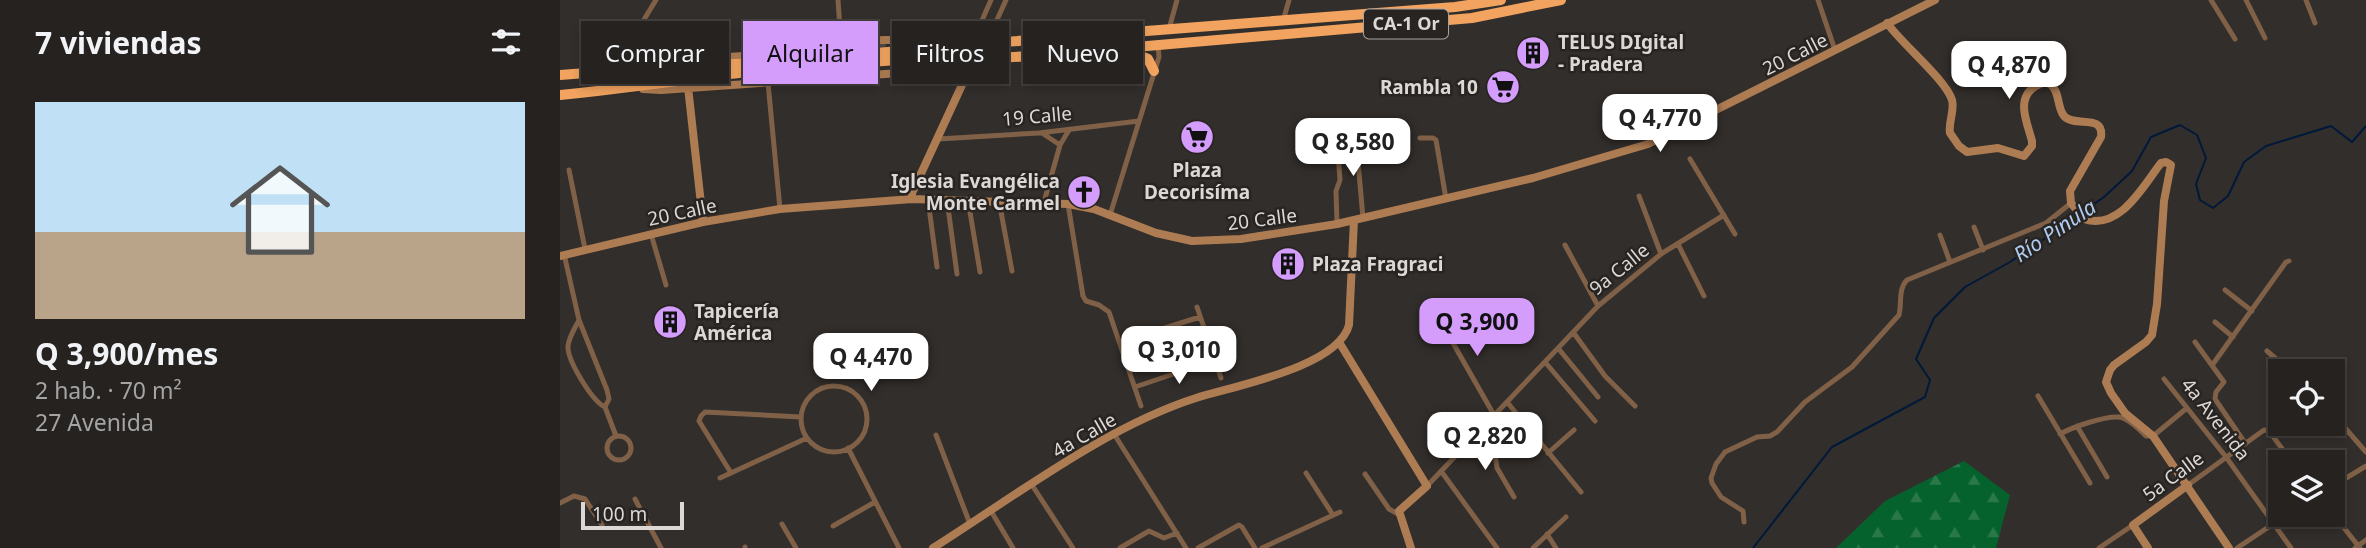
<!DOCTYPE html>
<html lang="es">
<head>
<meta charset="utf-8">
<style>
  :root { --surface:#262220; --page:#322f2d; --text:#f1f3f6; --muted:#a4a4a5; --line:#423f3e; --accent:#d49cfb }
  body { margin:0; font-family:"Noto Sans",sans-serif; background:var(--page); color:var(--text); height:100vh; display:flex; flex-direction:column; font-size:26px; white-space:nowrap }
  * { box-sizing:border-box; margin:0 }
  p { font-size:23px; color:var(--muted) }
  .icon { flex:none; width:38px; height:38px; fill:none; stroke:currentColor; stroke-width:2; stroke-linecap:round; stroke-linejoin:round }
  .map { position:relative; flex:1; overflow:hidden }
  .panel { display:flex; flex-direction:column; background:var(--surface); width:560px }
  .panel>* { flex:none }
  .hud { position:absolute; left:21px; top:21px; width:665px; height:63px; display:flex; gap:14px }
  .buttons { position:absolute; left:1708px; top:359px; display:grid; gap:14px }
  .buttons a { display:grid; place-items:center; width:77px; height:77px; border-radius:0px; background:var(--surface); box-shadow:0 4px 10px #0003,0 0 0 2px var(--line); font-size:35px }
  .scale { position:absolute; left:21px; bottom:18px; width:103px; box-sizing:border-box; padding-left:7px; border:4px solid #dbd8d6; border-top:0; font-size:19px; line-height:24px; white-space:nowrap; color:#dbd8d6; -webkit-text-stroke:5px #282421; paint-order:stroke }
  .price { position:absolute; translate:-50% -60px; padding:0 16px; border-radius:14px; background:#fff; color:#222; font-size:23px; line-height:46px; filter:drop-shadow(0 2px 4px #0008) }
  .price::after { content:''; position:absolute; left:50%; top:42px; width:21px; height:16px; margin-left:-10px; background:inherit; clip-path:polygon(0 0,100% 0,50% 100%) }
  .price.active { background:var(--accent); color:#111 }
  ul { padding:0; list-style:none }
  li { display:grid; align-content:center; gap:14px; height:371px; padding:0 35px }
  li+li { border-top:2px solid var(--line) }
  li span { display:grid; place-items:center; height:217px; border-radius:0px; color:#555 }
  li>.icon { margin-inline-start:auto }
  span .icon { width:126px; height:126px; fill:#fffc; stroke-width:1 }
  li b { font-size:30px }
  h2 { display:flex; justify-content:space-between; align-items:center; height:84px; padding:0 35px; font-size:30px }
  .chip { padding:0 24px; border-radius:0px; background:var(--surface); box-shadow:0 4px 10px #0003,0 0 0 2px var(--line); font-size:24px; line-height:63px }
  .chip.active { background:var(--accent); color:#111 }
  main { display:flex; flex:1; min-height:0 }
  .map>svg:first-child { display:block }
  .forest { fill:url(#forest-firs) }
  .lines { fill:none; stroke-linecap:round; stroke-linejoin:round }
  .stream { stroke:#00193b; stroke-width:2 }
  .highway-tunnel { stroke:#4b4845; stroke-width:10; stroke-dasharray:10 5; stroke-linecap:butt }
  .street { stroke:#806147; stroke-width:5 }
  .secondary { stroke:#ae7c52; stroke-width:8 }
  .highway { stroke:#f1a35f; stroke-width:10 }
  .labels { text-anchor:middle; stroke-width:5; stroke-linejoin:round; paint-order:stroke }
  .shield { fill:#282421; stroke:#a5a2a0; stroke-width:2 }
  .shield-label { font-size:18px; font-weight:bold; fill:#dbd8d6 }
  .poi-label { font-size:19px; font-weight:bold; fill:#dbd8d6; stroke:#282421; text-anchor:start }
  .street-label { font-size:19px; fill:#dbd8d6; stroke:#282421 }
  .water-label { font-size:21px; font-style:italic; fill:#aeccf2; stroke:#282421 }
</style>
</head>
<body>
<main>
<section class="panel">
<h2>7 viviendas<svg class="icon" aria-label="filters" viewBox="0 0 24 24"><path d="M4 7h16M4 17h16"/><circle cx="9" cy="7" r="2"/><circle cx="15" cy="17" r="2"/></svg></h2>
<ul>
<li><span style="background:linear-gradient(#bfe0f5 60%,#b9a48a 0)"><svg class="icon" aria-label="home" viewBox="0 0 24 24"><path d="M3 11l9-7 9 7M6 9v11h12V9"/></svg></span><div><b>Q 3,900/mes</b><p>2 hab. · 70 m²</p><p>27 Avenida</p></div></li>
</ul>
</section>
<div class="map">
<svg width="1806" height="548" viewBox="0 0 1806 548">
  <defs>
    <pattern id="forest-firs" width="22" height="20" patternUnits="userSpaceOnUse" patternTransform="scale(1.75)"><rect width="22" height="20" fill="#06622c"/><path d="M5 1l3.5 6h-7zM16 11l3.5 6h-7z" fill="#2a784a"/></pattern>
  </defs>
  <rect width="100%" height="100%" fill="#322e2b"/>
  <!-- forest -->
  <path class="forest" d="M1404,461L1450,495L1436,548H1276L1325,501Z"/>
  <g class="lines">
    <!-- stream -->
    <path class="stream" d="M1521,213L1544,197L1572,171L1591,137L1620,125L1637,135L1646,158L1636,184L1640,200L1653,208L1668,196L1684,162L1706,146L1771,126L1792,142L1806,126
      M1193,548L1272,447L1365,397L1370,380L1356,359L1374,318L1405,287L1450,262L1517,217"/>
    <!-- highway-tunnel -->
    <path class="highway-tunnel" d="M320,69L225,77L216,74L212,61L215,57L221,55L337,45"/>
    <!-- street -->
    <path class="street" d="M278,0L281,43
      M1258,0L1275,50
      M1651,0L1675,39
      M1686,0L1705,38
      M1746,0L1755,23
      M723,21L729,0
      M609,29L617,0
      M407,43L419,27L431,0
      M426,44L446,0
      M53,70L96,0
      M208,83L220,209
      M482,133L500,145
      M860,138H873L876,140L886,199
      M378,139L479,133L579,121
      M797,150L803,218
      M1130,159L1175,234
      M9,170L25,249
      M1079,196L1101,254
      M368,200L377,267
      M387,200L397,274
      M408,200L420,272
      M439,201L452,271
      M484,202L500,145L509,130
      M508,204L523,296L526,301L539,305L549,312L581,406
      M550,215L599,57L598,44
      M777,224L776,191L780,180L777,140
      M1414,227L1423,250
      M91,234L106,285
      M1380,235L1390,262
      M1118,244L1144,296
      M1005,245L1038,306
      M4,254L19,320L47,390L49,399L45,407
      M1665,290L1692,311
      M637,307L661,378
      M877,315L934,415
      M19,320C15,328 9,337 8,346C7,360 32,401 45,407L56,436
      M1655,322L1673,337
      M1013,332L1045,376L1075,406
      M560,342L640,317
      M1635,342L1664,382L1656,392L1655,399L1685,443
      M998,348L1038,397
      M1707,351L1730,371
      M985,362L1035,421
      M1653,364L1726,262L1729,261
      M1604,379L1666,457L1731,548
      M241 419a33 33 0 1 1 66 0a33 33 0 1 1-66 0Z
      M575,387L655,360
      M1478,396L1530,483
      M947,402L1021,492
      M1773,414L1806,452
      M1517,426L1547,477
      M917,432L935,454L937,468L954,497
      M554,434L626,548
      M1500,434C1513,427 1544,416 1559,417C1568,418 1580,430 1586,436H1593L1627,408
      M376,435L410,524
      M47 448a12 12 0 1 1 24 0a12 12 0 1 1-24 0Z
      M288,448L339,548
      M988,453L1014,430
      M881,471L937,548
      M171,473L139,421L141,416L145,412L241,417
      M746,473L773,515
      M805,474L829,509L840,515
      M160,478L247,438
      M472,485L513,548
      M1628,485L1704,430L1709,431L1732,462
      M867,486L1038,306L1101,254L1164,215
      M1773,486L1806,466
      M75,499L101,548
      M0,503L14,496L25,499L42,525
      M431,511L453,548
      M1773,514L1800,548
      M1184,522L1183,511L1161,497L1152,483L1151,478L1156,464L1165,452L1197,437L1210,436L1217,432L1245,402L1292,367L1339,315C1342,303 1338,289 1347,280L1486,223L1511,203
      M222,524L236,548
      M273,526L315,502
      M987,534L996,548
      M185,547V548
      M560,548L589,531L604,538L617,533
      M638,548L679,525L682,527L695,548
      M702,548L780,512
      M973,548L1006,517
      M1539,548L1573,525
      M1677,548L1728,514
      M1795,548L1806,540"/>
    <!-- secondary -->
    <path class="secondary" d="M1327,23C1342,44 1386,80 1392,100C1395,111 1388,122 1390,133L1399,146L1407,152L1438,148L1464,156L1472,146V141C1467,122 1455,98 1476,86C1482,83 1486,81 1491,85C1500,92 1497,108 1504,116C1515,128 1544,113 1541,137L1510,191L1511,203L1524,219C1560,231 1583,186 1601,163L1606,162L1611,165L1604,201L1597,304L1592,335L1586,342L1554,365L1550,370L1546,382L1551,393L1565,413L1593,436L1669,548
      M124,63C147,56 170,58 193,55C256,45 322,35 385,42
      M128,87L143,222
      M83,89L101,90L368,71L403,60
      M352,199V193L408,72C413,66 429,64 437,59
      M0,256L143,222L220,209L352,199L508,204L534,209L596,233L632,241L681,239L777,224L973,178L1088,144L1375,0
      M779,342L867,486L839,511L851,548
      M373,548C454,497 545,427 636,398C674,386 778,367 789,325L794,220
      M1588,548L1573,525L1628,485"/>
    <!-- highway -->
    <path class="highway" d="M528,57L578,55L588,59L594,71
      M0,75L117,66L205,63L406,45L895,7L941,0
      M0,95C62,89 124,80 186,72C251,64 318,62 383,57L403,60L471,56L912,18L1001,0"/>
  </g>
  <!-- icons -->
  <defs>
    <g id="building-disc" transform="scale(1.75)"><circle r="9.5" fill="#d49cfb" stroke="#282421"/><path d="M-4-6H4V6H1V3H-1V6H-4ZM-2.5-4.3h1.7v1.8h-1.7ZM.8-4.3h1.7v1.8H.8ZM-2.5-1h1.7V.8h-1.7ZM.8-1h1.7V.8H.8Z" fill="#111"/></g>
    <g id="supermarket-disc" transform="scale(1.75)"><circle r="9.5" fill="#d49cfb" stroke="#282421"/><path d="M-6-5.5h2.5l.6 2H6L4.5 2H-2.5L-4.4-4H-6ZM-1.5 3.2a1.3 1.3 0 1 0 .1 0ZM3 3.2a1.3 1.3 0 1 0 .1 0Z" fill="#111"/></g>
    <g id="church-disc" transform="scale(1.75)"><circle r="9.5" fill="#d49cfb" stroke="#282421"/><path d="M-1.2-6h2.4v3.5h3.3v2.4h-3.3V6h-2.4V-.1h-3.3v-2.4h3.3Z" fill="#111"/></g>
  </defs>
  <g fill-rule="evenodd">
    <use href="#building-disc" x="973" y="53"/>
    <use href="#supermarket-disc" x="943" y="87"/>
    <use href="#supermarket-disc" x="637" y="137"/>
    <use href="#church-disc" x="524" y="192"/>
    <use href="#building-disc" x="728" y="264"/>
    <use href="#building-disc" x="110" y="322"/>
  </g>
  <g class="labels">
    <!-- shield labels -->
    <rect class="shield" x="804" y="9.5" width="84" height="29" rx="5"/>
    <g class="shield-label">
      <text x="846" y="30">CA-1 Or</text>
    </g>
    <!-- poi labels -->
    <g class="poi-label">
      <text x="998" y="49">TELUS DIgital<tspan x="998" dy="22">- Pradera</tspan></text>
      <text x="918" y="94" text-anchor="end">Rambla 10</text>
      <text x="637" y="177" text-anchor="middle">Plaza<tspan x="637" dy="22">Decorisíma</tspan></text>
      <text x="500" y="188" text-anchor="end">Iglesia Evangélica<tspan x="500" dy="22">Monte Carmel</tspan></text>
      <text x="752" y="271">Plaza Fragraci</text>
      <text x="134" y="318">Tapicería<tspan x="134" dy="22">América</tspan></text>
    </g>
    <!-- street labels -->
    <g class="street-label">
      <text transform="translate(1235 54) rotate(-27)" y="7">20 Calle</text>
      <text transform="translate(477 116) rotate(-5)" y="7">19 Calle</text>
      <text transform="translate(122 212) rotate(-12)" y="7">20 Calle</text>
      <text transform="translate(702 219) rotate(-7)" y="7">20 Calle</text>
      <text transform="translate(1059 269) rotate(-39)" y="7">9a Calle</text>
      <text transform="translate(1656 419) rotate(52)" y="7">4a Avenida</text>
      <text transform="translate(524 435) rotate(-30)" y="7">4a Calle</text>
      <text transform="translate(1613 476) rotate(-36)" y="7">5a Calle</text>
    </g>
    <!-- water labels -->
    <g class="water-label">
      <text transform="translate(1495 231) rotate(-34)" y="7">Río Pinula</text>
    </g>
  </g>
</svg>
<div class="buttons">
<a><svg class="icon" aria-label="locate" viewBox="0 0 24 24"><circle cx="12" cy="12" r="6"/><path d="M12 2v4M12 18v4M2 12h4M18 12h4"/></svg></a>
<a><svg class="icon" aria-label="layers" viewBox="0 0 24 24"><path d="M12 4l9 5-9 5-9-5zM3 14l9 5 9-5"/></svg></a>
</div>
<div class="scale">100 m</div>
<b class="price" style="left:1449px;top:101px">Q 4,870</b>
<b class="price" style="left:1100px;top:154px">Q 4,770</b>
<b class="price" style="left:793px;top:178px">Q 8,580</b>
<b class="price active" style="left:917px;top:358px">Q 3,900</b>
<b class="price" style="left:619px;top:386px">Q 3,010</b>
<b class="price" style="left:311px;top:393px">Q 4,470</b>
<b class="price" style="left:925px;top:472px">Q 2,820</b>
<div class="hud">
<a class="chip">Comprar</a>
<a class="chip active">Alquilar</a>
<a class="chip">Filtros</a>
<a class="chip">Nuevo</a>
</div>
</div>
</main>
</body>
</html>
